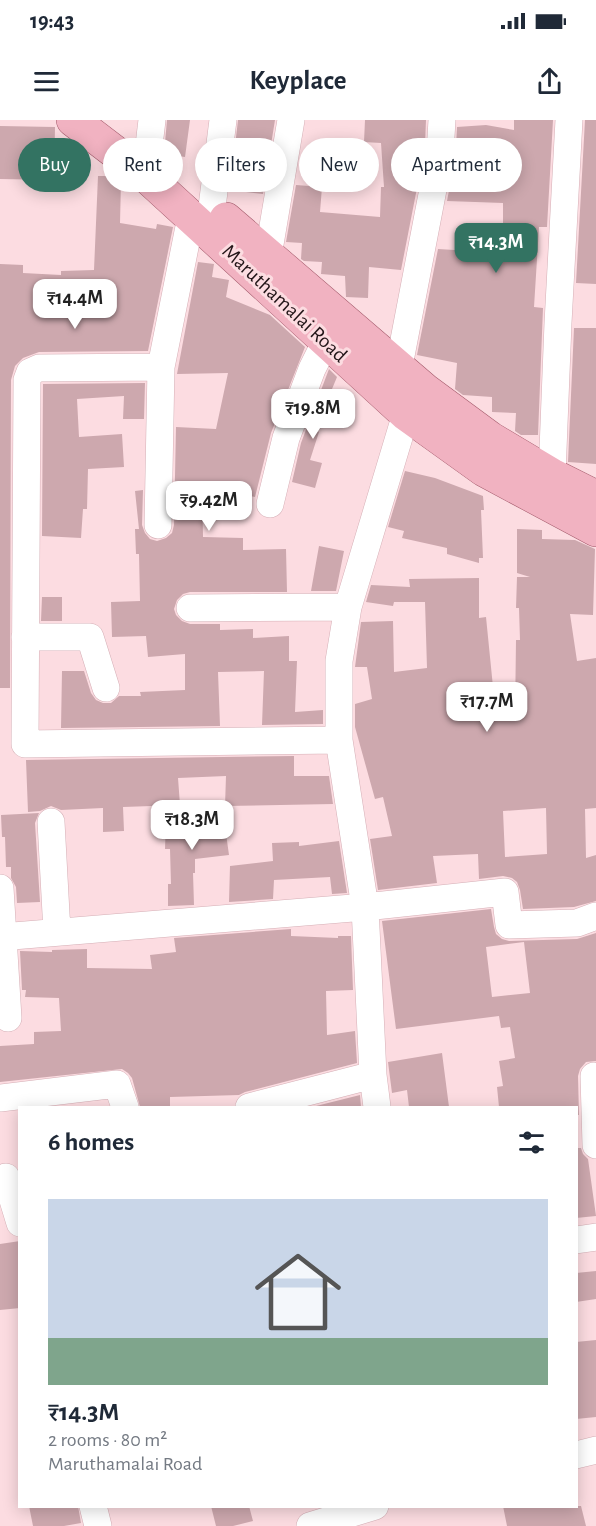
<!DOCTYPE html>
<html lang="en">
<head>
<meta charset="utf-8">
<style>
  :root { --surface:#fff; --page:#f6f6f7; --text:#1f2937; --muted:#747a83; --line:#e0e1e3; --accent:#337362 }
  body { margin:0; font-family:"Alegreya Sans",sans-serif; background:var(--page); color:var(--text); height:100vh; display:flex; flex-direction:column; font-size:22px; white-space:nowrap }
  * { box-sizing:border-box; margin:0 }
  p { font-size:20px; color:var(--muted) }
  .icon { flex:none; width:33px; height:33px; fill:none; stroke:currentColor; stroke-width:2; stroke-linecap:round; stroke-linejoin:round }
  .map { position:relative; flex:1; overflow:hidden }
  .drawer { position:absolute; left:18px; top:986px; width:560px; height:402px; display:flex; flex-direction:column; background:var(--surface); border-radius:0px; box-shadow:0 3px 15px #0003 }
  .drawer>* { flex:none }
  .top-card { position:absolute; left:18px; top:18px; width:561px; height:54px; display:flex; gap:12px }
  .price { position:absolute; translate:-50% -51px; padding:0 14px; border-radius:12px; background:#fff; color:#222; font-size:20px; line-height:39px; filter:drop-shadow(0 2px 3px #0008) }
  .price::after { content:''; position:absolute; left:50%; top:36px; width:18px; height:14px; margin-left:-9px; background:inherit; clip-path:polygon(0 0,100% 0,50% 100%) }
  .price.on { background:var(--accent); color:#fff }
  ul { padding:0; list-style:none }
  li { display:grid; align-content:center; gap:12px; height:318px; padding:0 30px }
  li+li { border-top:2px solid var(--line) }
  li span { display:grid; place-items:center; height:186px; border-radius:0px; color:#555 }
  li>.icon { margin-inline-start:auto }
  span .icon { width:108px; height:108px; fill:#fffc; stroke-width:1 }
  li b { font-size:26px }
  h2 { display:flex; justify-content:space-between; align-items:center; height:72px; padding:0 30px; font-size:26px }
  .chip { padding:0 21px; border-radius:27px; background:var(--surface); box-shadow:0 3px 15px #0003; font-size:21px; line-height:54px }
  .chip.on { background:var(--accent); color:#fff }
  .status { display:flex; justify-content:space-between; align-items:center; height:42px; padding:0 30px; background:var(--surface); direction:ltr }
  .status svg { height:16px; fill:currentColor }
  header { display:flex; justify-content:space-between; align-items:center; height:78px; padding:0 30px; background:var(--surface); font-size:27px; font-weight:700 }
  .map>svg:first-child { display:block }
  .building { fill:#cda8ae; fill-rule:evenodd }
  .lines { fill:none; stroke-linecap:round; stroke-linejoin:round }
  .minor-casing { stroke:#d5afb6; stroke-width:28 }
  .major-casing { stroke:#a35a6b; stroke-width:34 }
  .minor { stroke:#fff; stroke-width:27 }
  .major { stroke:#f1b2c1; stroke-width:33 }
  .labels { text-anchor:middle; stroke-width:6; stroke-linejoin:round; paint-order:stroke }
  .street-label { font-size:21px; fill:#221518; stroke:#fcdce1 }
</style>
</head>
<body>
<div class="status"><b>19:43</b><svg viewBox="0 0 49 12"><path d="M0 12V9h3v3zM5 12V6h3v6zM10 12V3h3v9zM15 12V0h3v12zM26 1h20v11H26zM47 4h2v5h-2z"/></svg></div>
<header><svg class="icon" aria-label="menu" viewBox="0 0 24 24"><path d="M4 6h16M4 12h16M4 18h16"/></svg>Keyplace<svg class="icon" aria-label="share" viewBox="0 0 24 24"><path d="M12 15V3M7 8l5-5 5 5M5 13v7h14v-7"/></svg></header>
<div class="map">
<svg width="596" height="1406" viewBox="0 0 596 1406">
  <rect width="100%" height="100%" fill="#fcdce1"/>
  <!-- building -->
  <path class="building" d="M167,0H190L185,37L164,34Z
    M238,0H275L263,74L230,70Z
    M365,0H426L425,25L403,24L405,68H417L401,150L369,147L368,178L346,177L345,156L321,154L322,142L304,141L301,139L302,123L286,122L296,65L322,67L320,92L380,97L381,67H384L381,23L364,22Z
    M514,0H553L547,107H539L534,187L543,188L538,315H521L515,311L516,293L492,292V277L463,275L455,269L457,243L417,235L438,129L503,133V83L447,81L451,60H462L460,27H456L457,7L486,5L514,10Z
    M585,0H596V164L576,163Z
    M0,6L55,7L54,60L0,59Z
    M98,56H116L121,61L120,103L156,109L157,104L173,107L148,231L39,232L23,238L15,246L11,260L10,568H0V144L23,145V153L61,155V151L94,150Z
    M198,142L214,144L212,157L229,160L226,177L270,195L305,227L271,313L255,377L231,372L229,381L202,375L203,417L243,418V430L286,429L287,472H190L183,474L177,480L174,489L176,495L182,501L190,504H220V510L253,509V518L289,516V541H297L295,592L323,590V604L262,605L264,551L218,552L220,606L61,608L62,551H84L91,573L96,580L103,583H111L119,576H141L140,572L185,570V534L148,537L146,516L112,517L111,482L140,481L139,434H136L135,409H139L135,371L143,370L142,405L145,413L150,419L157,421L166,418L172,413L174,405L176,307L216,309L228,253L177,254Z
    M574,208H596V344L568,342Z
    M329,249L337,257L315,310L319,312L310,340L322,343L315,368L292,362L301,323Z
    M145,263L144,299H123L124,276L77,279L79,317L122,314L124,347L88,349L87,389H83L81,418L42,416L43,264Z
    M405,351L435,358L483,376L484,390H481L483,438H479V443L447,434V428L402,418L404,411L388,407Z
    M517,409L542,410V419L575,420L595,429L593,495L570,494L577,541L596,538V688L585,689L586,738L596,735V781L574,787L523,789L520,770L517,762L512,758L503,756L479,759L478,734L433,736L437,763L378,770L370,719L392,716L383,677L375,679L355,607V584L372,579L367,547H355L361,502L393,501L394,552L427,548L425,482H394L393,486L366,482L371,465L410,467L409,459L479,458V498L486,497L496,597L515,596L516,520H520L519,488H516L517,457H530L517,453ZM546,688L547,734L505,737L503,691Z
    M319,426L344,431L336,471H311Z
    M42,477H62V501H41Z
    M294,636V656H329L333,684L225,686L226,656L178,658L180,685L123,687L124,711L103,712V688L61,690L51,686L40,691L28,692L26,640Z
    M223,692L229,735L195,739V753H193L194,785L168,786V764H171L170,729H165L166,699Z
    M39,693L35,703L40,782L17,783L16,767L11,758V747H6L5,717H2L1,695Z
    M339,721L347,773L332,774L330,757L274,760L273,779L229,782L230,746L273,741L272,723L299,722V726Z
    M491,789L494,807L496,814L502,819L509,821L577,819L596,813V941L586,942L580,949L578,956L579,995H576V987H499L497,967L503,966L499,941L515,938L510,907L501,908L499,896L396,909L382,801ZM524,822L530,873L492,877L486,827Z
    M291,809V816L338,818V816H351L353,870L326,871L327,915L355,911L357,943L245,972L239,975L170,977V987H140L132,958L128,953L122,949L0,962V926L34,924V912L61,911L59,878L25,877L26,870H22L20,831L52,832V830L87,829V848L152,849L150,835L176,832L174,818Z
    M442,933L449,987H409L407,970L392,973L388,942Z
    M360,975L361,987H312Z
    M576,1028H581L583,1034L588,1039L596,1096L576,1098Z
    M20,1121V1188L0,1190V1124Z
    M596,1151V1179L576,1182V1153Z
    M596,1220V1297L576,1299V1222Z
    M29,1386H78L81,1403L64,1406H33Z
    M211,1386H249L253,1401L233,1406H216Z
    M503,1386H581L586,1406H507Z"/>
  <g class="lines">
    <!-- minor casing -->
    <g class="minor-casing">
      <path id="minor" d="M148,34L152,0
        M212,87L223,0
        M191,97L161,247L39,248L30,252L27,260L25,624L339,620
        M268,136L291,0
        M399,246L440,33L442,0
        M552,355L558,203L569,0
        M270,384L286,318L312,249L326,221
        M158,405L161,247
        M190,488L348,487
        M25,517H90L106,568
        M51,702L57,812
        M0,768L8,898
        M0,817L365,787L505,772L509,805L577,803L596,796
        M594,956L596,1025
        M0,978L117,964L125,987
        M249,987L373,955
        M377,987L373,955L365,787L339,620V541L348,487L406,294L418,278
        M6,1057L20,1103
        M576,1120L596,1117
        M576,1335L596,1330
        M93,1386L98,1406
        M310,1406L375,1386"/>
    </g>
    <!-- major casing -->
    <g class="major-casing">
      <path id="major" d="M73,0L145,55L406,294L484,350L596,410
        M226,99L425,270L490,318L552,355L596,377"/>
    </g>
    <!-- minor -->
    <use href="#minor" class="minor"/>
    <!-- major -->
    <use href="#major" class="major"/>
  </g>
  <g class="labels">
    <!-- street labels -->
    <g class="street-label">
      <text transform="translate(285 183) rotate(43)" y="7">Maruthamalai Road</text>
    </g>
  </g>
</svg>
<b class="price on" style="left:496px;top:154px">₹14.3M</b>
<b class="price" style="left:75px;top:210px">₹14.4M</b>
<b class="price" style="left:313px;top:320px">₹19.8M</b>
<b class="price" style="left:209px;top:412px">₹9.42M</b>
<b class="price" style="left:487px;top:613px">₹17.7M</b>
<b class="price" style="left:192px;top:731px">₹18.3M</b>
<div class="top-card">
<a class="chip on">Buy</a>
<a class="chip">Rent</a>
<a class="chip">Filters</a>
<a class="chip">New</a>
<a class="chip">Apartment</a>
</div>
<section class="drawer">
<h2>6 homes<svg class="icon" aria-label="filters" viewBox="0 0 24 24"><path d="M4 7h16M4 17h16"/><circle cx="9" cy="7" r="2"/><circle cx="15" cy="17" r="2"/></svg></h2>
<ul>
<li><span style="background:linear-gradient(#c9d6e8 75%,#7fa58c 0)"><svg class="icon" aria-label="home" viewBox="0 0 24 24"><path d="M3 11l9-7 9 7M6 9v11h12V9"/></svg></span><div><b>₹14.3M</b><p>2 rooms · 80 m²</p><p>Maruthamalai Road</p></div></li>
</ul>
</section>
</div>
</body>
</html>
